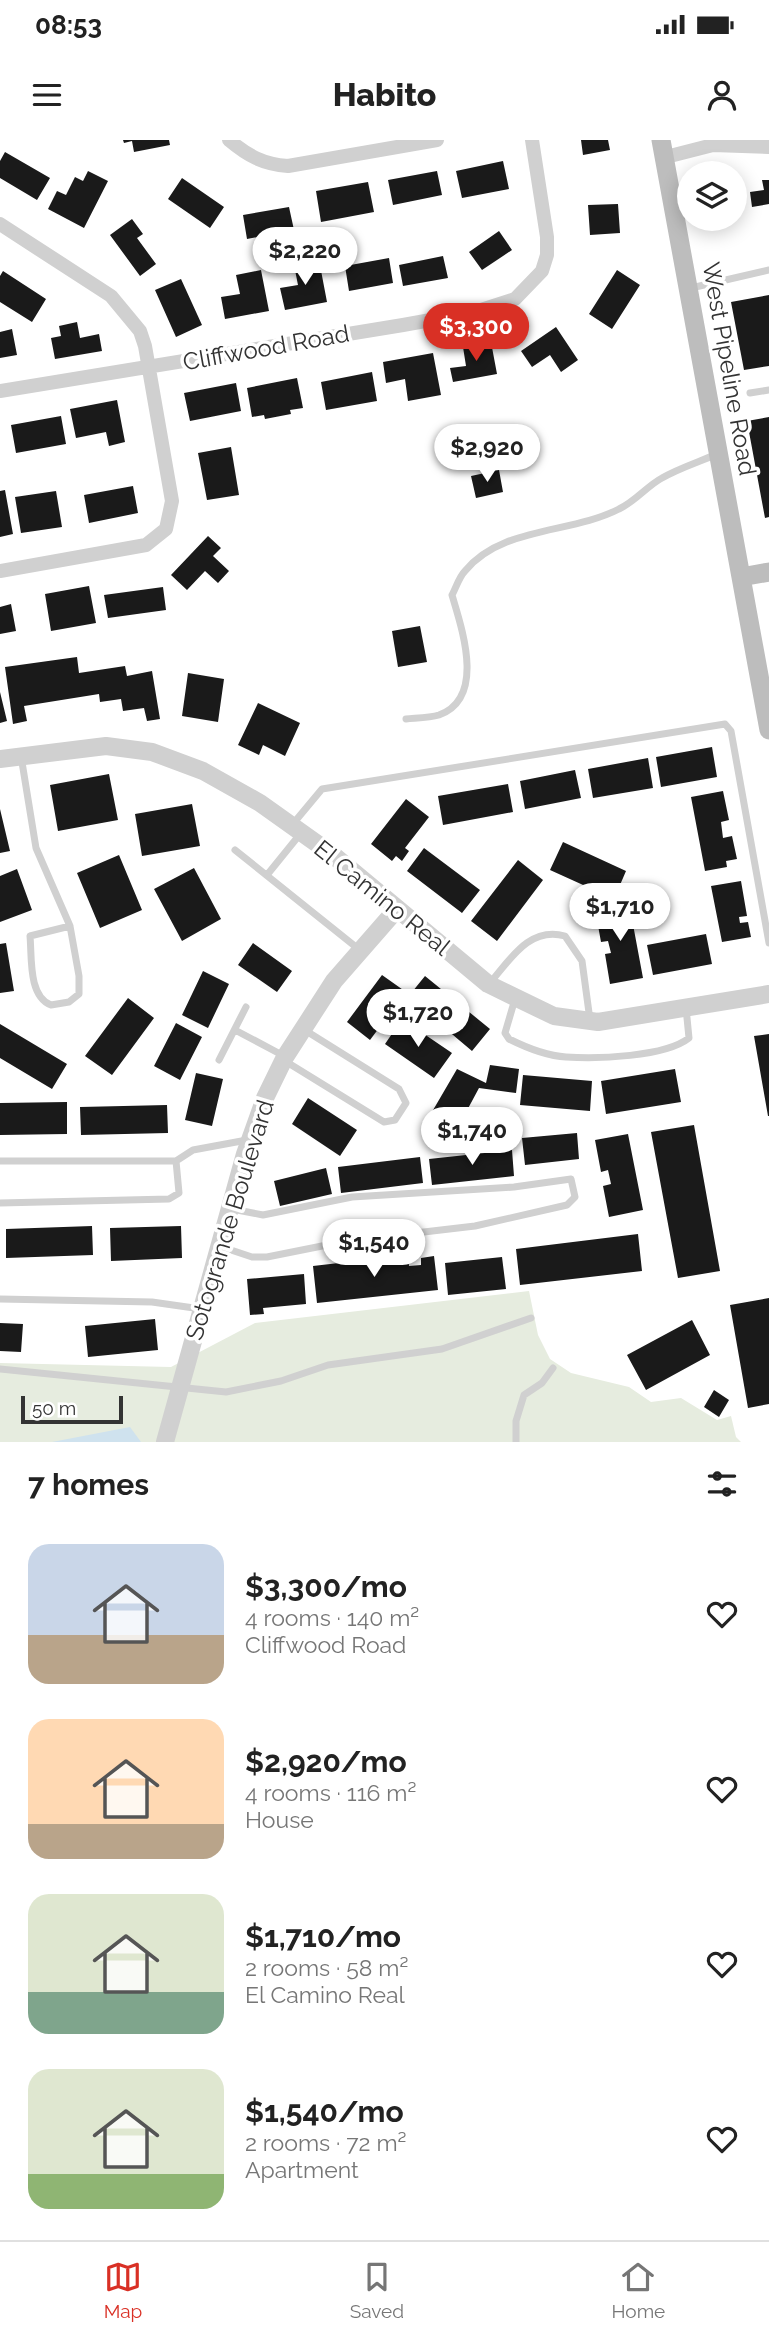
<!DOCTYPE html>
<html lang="en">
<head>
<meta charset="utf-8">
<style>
  :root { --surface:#fff; --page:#f6f6f6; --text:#222; --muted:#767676; --line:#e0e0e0; --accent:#d93025 }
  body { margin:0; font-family:Raleway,sans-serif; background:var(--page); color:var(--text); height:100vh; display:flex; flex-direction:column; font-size:26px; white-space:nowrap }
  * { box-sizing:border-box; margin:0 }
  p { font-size:23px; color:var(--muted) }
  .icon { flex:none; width:38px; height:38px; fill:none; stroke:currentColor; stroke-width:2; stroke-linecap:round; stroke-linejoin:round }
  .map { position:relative; height:1302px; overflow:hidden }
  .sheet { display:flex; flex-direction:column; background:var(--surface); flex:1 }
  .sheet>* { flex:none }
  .controls { position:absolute; left:677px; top:21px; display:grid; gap:14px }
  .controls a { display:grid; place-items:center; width:70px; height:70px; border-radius:50%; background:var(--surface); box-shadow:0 4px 18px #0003; font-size:35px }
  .scale { position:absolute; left:21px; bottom:18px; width:102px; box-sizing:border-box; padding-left:7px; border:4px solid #333; border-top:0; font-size:19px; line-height:24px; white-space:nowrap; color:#333; -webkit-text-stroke:5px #fff; paint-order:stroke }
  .price { position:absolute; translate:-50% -60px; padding:0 16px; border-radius:24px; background:#fff; color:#222; font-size:23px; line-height:46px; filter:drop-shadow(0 2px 4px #0008) }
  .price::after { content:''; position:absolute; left:50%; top:42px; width:21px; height:16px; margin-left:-10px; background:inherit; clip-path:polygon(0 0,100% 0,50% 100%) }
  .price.on { background:var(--accent); color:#fff }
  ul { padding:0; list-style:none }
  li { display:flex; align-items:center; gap:21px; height:175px; padding:0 28px }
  li span { display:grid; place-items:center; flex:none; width:196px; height:140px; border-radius:21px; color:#555 }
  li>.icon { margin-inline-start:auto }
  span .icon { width:84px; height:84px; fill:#fffc; stroke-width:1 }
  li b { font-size:30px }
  h2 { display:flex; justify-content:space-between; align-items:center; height:84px; padding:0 28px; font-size:30px }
  .status { display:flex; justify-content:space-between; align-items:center; height:49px; padding:0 35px; background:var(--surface); direction:ltr }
  .status svg { height:19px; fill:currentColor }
  header { display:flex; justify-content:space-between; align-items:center; height:91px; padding:0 28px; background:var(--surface); font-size:32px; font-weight:800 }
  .tab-bar { display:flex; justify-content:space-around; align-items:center; height:98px; border-top:2px solid var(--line); background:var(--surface); font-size:19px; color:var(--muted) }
  .tab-bar a { display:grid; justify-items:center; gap:4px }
  .tab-bar .on { color:var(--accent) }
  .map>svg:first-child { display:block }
  .green { fill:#e6ecdf }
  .water { fill:#cfe2ee }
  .building { fill:#1a1a1a }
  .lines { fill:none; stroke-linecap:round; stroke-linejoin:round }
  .service { stroke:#d0d0d0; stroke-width:7 }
  .minor { stroke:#d0d0d0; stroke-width:14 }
  .tertiary { stroke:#d0d0d0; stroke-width:18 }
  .secondary { stroke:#bdbdbd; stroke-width:19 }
  .labels { text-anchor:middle; stroke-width:7; stroke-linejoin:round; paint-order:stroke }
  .street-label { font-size:24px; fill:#333; stroke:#fff }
</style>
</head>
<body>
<div class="status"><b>08:53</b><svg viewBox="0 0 49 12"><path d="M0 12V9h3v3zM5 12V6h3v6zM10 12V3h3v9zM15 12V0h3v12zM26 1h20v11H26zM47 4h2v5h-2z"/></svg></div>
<header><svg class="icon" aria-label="menu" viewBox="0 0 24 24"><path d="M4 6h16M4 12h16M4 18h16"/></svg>Habito<svg class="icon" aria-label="person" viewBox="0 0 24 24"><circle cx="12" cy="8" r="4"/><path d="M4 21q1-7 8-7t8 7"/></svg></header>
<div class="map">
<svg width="769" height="1302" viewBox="0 0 769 1302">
  <rect width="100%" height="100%" fill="#fff"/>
  <!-- green -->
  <path class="green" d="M529,1151L538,1195L550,1219L571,1233L629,1247L651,1262L681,1258L717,1280L731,1276L736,1297L741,1302H0V1223L171,1227L255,1183Z"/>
  <!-- water -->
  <path class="water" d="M130,1287L141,1302H52Z"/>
  <!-- building -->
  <path class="building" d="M123,0H169L170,5L134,12L132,1L124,3Z
    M581,0H608L610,10L583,15Z
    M5,12L50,38L37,60L0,38V21Z
    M503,21L509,49L462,58L456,31Z
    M88,31L108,41L84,88L48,69L57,51L66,55L75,37L83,41Z
    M437,31L442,55L393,65L388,40Z
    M182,38L224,67L210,88L168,59Z
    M762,40H769V64L752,67L750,52L764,50Z
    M368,42L374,72L321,82L316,51Z
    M618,64L620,93L590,95L588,65Z
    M289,67L294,90L247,99L243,75Z
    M132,79L143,94L137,98L156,124L140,136L110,95Z
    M499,91L512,110L482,130L469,112Z
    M443,116L448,138L403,146L399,125Z
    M389,118L393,143L349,151L345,126Z
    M319,120L327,162L285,170L280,148L298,145L294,125Z
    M261,130L269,171L225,179L221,157L240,154L236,135Z
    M617,130L640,145L612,189L589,174Z
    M3,131L46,159L32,182L0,162V136Z
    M181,139L202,185L176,197L155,150Z
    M769,155V226L744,230L731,162Z
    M77,182L80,198L99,194L102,211L55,219L51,198L61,196L59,186Z
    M556,187L578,220L561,232L550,215L532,227L521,211Z
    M12,189L17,215L0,218V192Z
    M491,202L497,234L453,242L450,228L466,226L463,207Z
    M433,213L441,255L408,261L405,239L386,243L383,222Z
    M372,232L377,261L326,270L321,242Z
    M297,238L303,268L290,270L291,274L265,279L264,275L252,277L247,248Z
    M236,243L241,271L190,281L184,253Z
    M117,260L125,302L109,306L106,292L76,298L70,269Z
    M61,276L66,304L16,313L11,285Z
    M769,277V377L765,378L747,281Z
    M231,307L239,355L207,360L198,313Z
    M499,330L503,352L476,358L471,336Z
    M133,346L138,373L89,383L84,355Z
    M5,350L13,394L0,397V351Z
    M56,351L62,387L21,393L15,357Z
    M208,396L221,408L213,416L229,431L218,443L205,431L187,450L171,435Z
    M89,446L96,483L51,491L45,454Z
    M163,447L166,470L108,478L104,455Z
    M11,464L16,491L0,494V467Z
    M420,486L427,522L398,527L392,491Z
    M77,517L79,533L125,526L127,536L152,531L160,579L147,581L144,568L123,571L121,559L100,562L99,554L24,566L27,581L13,584L5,527Z
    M188,533L224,539L218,582L182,576Z
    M0,552L7,581L0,583Z
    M258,563L300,583L285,616L263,605L259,615L238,605Z
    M712,607L717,637L661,647L656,617Z
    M648,618L653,648L593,658L588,629Z
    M575,630L581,658L525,669L520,641Z
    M109,634L118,680L58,691L50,645Z
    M508,644L513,672L443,685L438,656Z
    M723,651L729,680L721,682L723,698L732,696L737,719L726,721L727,727L705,731L691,657Z
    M406,659L429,677L405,708L409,711L402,721L396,716L392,721L371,704Z
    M192,664L200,706L142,716L135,674Z
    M0,669L10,711L0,713Z
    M563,702L626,731L614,759L550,730Z
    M424,708L480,750L462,773L407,731Z
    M119,715L142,770L100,788L77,733Z
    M518,720L543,740L497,801L471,781Z
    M194,728L221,779L182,801L154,749Z
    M17,729L32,770L0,782V736Z
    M741,741L747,776L739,777L740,783L748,782L751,797L722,802L711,746Z
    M629,763L643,838L610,844L605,814L611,813L608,801L601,802L595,769Z
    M706,794L712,824L653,835L647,805Z
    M6,803L14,851L0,853V804Z
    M253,803L292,831L277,852L238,825Z
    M203,831L229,844L208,888L182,875Z
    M382,835L406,852L370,900L347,882Z
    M425,836L490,889L472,911L408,857Z
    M128,858L154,878L112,935L85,916Z
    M402,879L452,913L434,938L385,904Z
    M176,883L202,897L180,940L154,926Z
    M0,884L67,924L52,949L0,918Z
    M769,894V976H768L754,896Z
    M490,925L519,929L516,953L479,948L449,1004L422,989L457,929L486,943Z
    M675,929L681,962L606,974L601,941Z
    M196,933L223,939L212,986L185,980Z
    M523,935L592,941L590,971L520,965Z
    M308,958L357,990L340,1016L292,984Z
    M67,962V994L0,995V963Z
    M167,965L168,993L81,995L80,967Z
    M694,985L720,1131L678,1138L651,992Z
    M577,993L579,1019L525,1025L522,998Z
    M628,994L643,1070L609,1077L603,1046L611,1044L608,1030L601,1032L595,1000Z
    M512,1010L514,1036L432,1045L429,1019Z
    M420,1017L423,1043L341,1053L338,1027Z
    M326,1028L332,1054L280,1066L274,1041Z
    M92,1086L93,1115L6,1118V1089Z
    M181,1086L182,1118L111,1121L110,1088Z
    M638,1094L642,1131L520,1145L516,1109Z
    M408,1115L409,1126L421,1125V1118L434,1116L438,1150L317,1163L313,1126Z
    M502,1117L506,1149L448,1155L445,1123Z
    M304,1134L306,1164L263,1168L264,1174L250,1175L247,1139Z
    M769,1158V1264L748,1268L730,1165Z
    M155,1179L158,1210L88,1217L85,1186Z
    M692,1180L710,1215L646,1250L627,1215Z
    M0,1183L23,1184L21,1212L0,1211Z
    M714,1250L729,1260L719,1277L704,1267Z"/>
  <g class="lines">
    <!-- service -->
    <path class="service" d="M691,148L769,130
      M750,253L769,250
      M406,579C416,578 429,578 439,575C486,558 462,489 452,455C456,448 459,437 465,431C502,386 571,394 619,369C636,361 647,346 662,338C679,328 699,322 717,314
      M21,616L36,708L70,786
      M292,685L322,649L725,584L731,591L769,803
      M235,710L361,811
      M267,735L301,693
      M70,786L79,836V854L69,862L51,865C28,856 32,817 30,796Z
      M489,844C510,820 529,786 565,796L582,821L590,880
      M515,859L505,893L509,899C525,907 548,916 566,917C597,919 665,917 689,898L686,868
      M235,890L284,916
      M219,920L246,867
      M285,921L384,982L395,980L406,963L399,949L303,889
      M0,1021H176L193,1010L247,1000
      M0,1063L169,1059L179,1053L176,1021
      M219,1106L252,1117H267L347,1101L475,1086L567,1065L575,1057L571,1039L514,1047L352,1057L263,1075L232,1069
      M0,1159L152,1162L201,1169
      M0,1229L226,1252L281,1241L328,1225L442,1209L531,1178
      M516,1302V1281L524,1255L542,1243L553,1228"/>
    <!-- minor -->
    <path class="minor" d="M229,0C248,16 263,24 288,26L437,0
      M666,17L713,5L769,7
      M0,84L111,156L140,191L145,206L172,361L166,389L146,405L0,431
      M0,251L403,185L475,172L515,159L542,131L547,115V97L532,0"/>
    <!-- tertiary -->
    <path class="tertiary" d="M0,619L106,606L152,612L203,631L260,663L333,715L488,844L554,876L598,882L769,854
      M165,1302L245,1014L265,958L285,917L334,841L396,770"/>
    <!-- secondary -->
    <path class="secondary" d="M661,0L769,590
      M741,437L769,432"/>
  </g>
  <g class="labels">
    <!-- street labels -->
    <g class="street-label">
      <text transform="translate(266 208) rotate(-10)" y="8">Cliffwood Road</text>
      <text transform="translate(729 229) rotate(80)" y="8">West Pipeline Road</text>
      <text transform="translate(382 758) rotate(39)" y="8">El Camino Real</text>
      <text transform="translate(230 1080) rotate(-73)" y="8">Sotogrande Boulevard</text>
    </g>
  </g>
</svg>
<div class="controls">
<a><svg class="icon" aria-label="layers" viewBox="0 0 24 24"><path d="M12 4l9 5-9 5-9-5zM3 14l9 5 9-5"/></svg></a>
</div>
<div class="scale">50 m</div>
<b class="price" style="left:305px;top:147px">$2,220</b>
<b class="price on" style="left:476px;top:223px">$3,300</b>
<b class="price" style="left:487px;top:344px">$2,920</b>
<b class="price" style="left:620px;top:803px">$1,710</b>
<b class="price" style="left:418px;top:909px">$1,720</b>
<b class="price" style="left:472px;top:1027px">$1,740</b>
<b class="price" style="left:374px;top:1139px">$1,540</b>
</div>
<section class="sheet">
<h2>7 homes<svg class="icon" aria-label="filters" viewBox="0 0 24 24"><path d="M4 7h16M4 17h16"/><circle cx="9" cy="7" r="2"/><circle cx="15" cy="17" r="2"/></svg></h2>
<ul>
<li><span style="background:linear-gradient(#c9d6e8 65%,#b9a48a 0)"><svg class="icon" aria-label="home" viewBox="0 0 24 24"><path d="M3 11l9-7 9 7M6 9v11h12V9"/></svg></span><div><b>$3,300/mo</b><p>4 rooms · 140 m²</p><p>Cliffwood Road</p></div><svg class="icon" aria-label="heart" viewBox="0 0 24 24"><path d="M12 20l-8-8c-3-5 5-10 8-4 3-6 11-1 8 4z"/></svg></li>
<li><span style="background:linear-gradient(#ffd9b3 75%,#b9a48a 0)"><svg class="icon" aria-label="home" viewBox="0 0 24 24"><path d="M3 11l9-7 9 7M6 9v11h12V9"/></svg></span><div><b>$2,920/mo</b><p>4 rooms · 116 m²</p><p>House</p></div><svg class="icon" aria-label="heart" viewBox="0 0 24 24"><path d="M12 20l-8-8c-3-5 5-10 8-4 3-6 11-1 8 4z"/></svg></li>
<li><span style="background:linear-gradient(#dfe7d0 70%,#7fa58c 0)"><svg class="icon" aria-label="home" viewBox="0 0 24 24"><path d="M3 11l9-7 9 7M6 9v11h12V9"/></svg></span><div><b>$1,710/mo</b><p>2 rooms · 58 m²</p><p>El Camino Real</p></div><svg class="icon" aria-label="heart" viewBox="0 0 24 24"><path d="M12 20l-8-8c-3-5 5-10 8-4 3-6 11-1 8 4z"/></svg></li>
<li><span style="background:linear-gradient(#dfe7d0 75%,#8fb573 0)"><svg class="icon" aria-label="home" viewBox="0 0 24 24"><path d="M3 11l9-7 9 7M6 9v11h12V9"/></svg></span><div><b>$1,540/mo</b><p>2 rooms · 72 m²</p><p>Apartment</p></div><svg class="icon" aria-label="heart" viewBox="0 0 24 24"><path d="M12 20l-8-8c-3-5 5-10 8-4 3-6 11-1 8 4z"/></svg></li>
</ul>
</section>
<nav class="tab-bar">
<a class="on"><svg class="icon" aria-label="map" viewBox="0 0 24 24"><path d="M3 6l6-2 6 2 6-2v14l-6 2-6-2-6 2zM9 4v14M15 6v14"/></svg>Map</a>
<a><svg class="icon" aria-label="saved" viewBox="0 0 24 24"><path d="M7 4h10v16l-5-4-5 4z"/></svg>Saved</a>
<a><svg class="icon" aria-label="home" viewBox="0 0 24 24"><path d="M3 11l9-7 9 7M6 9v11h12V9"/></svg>Home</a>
</nav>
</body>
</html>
